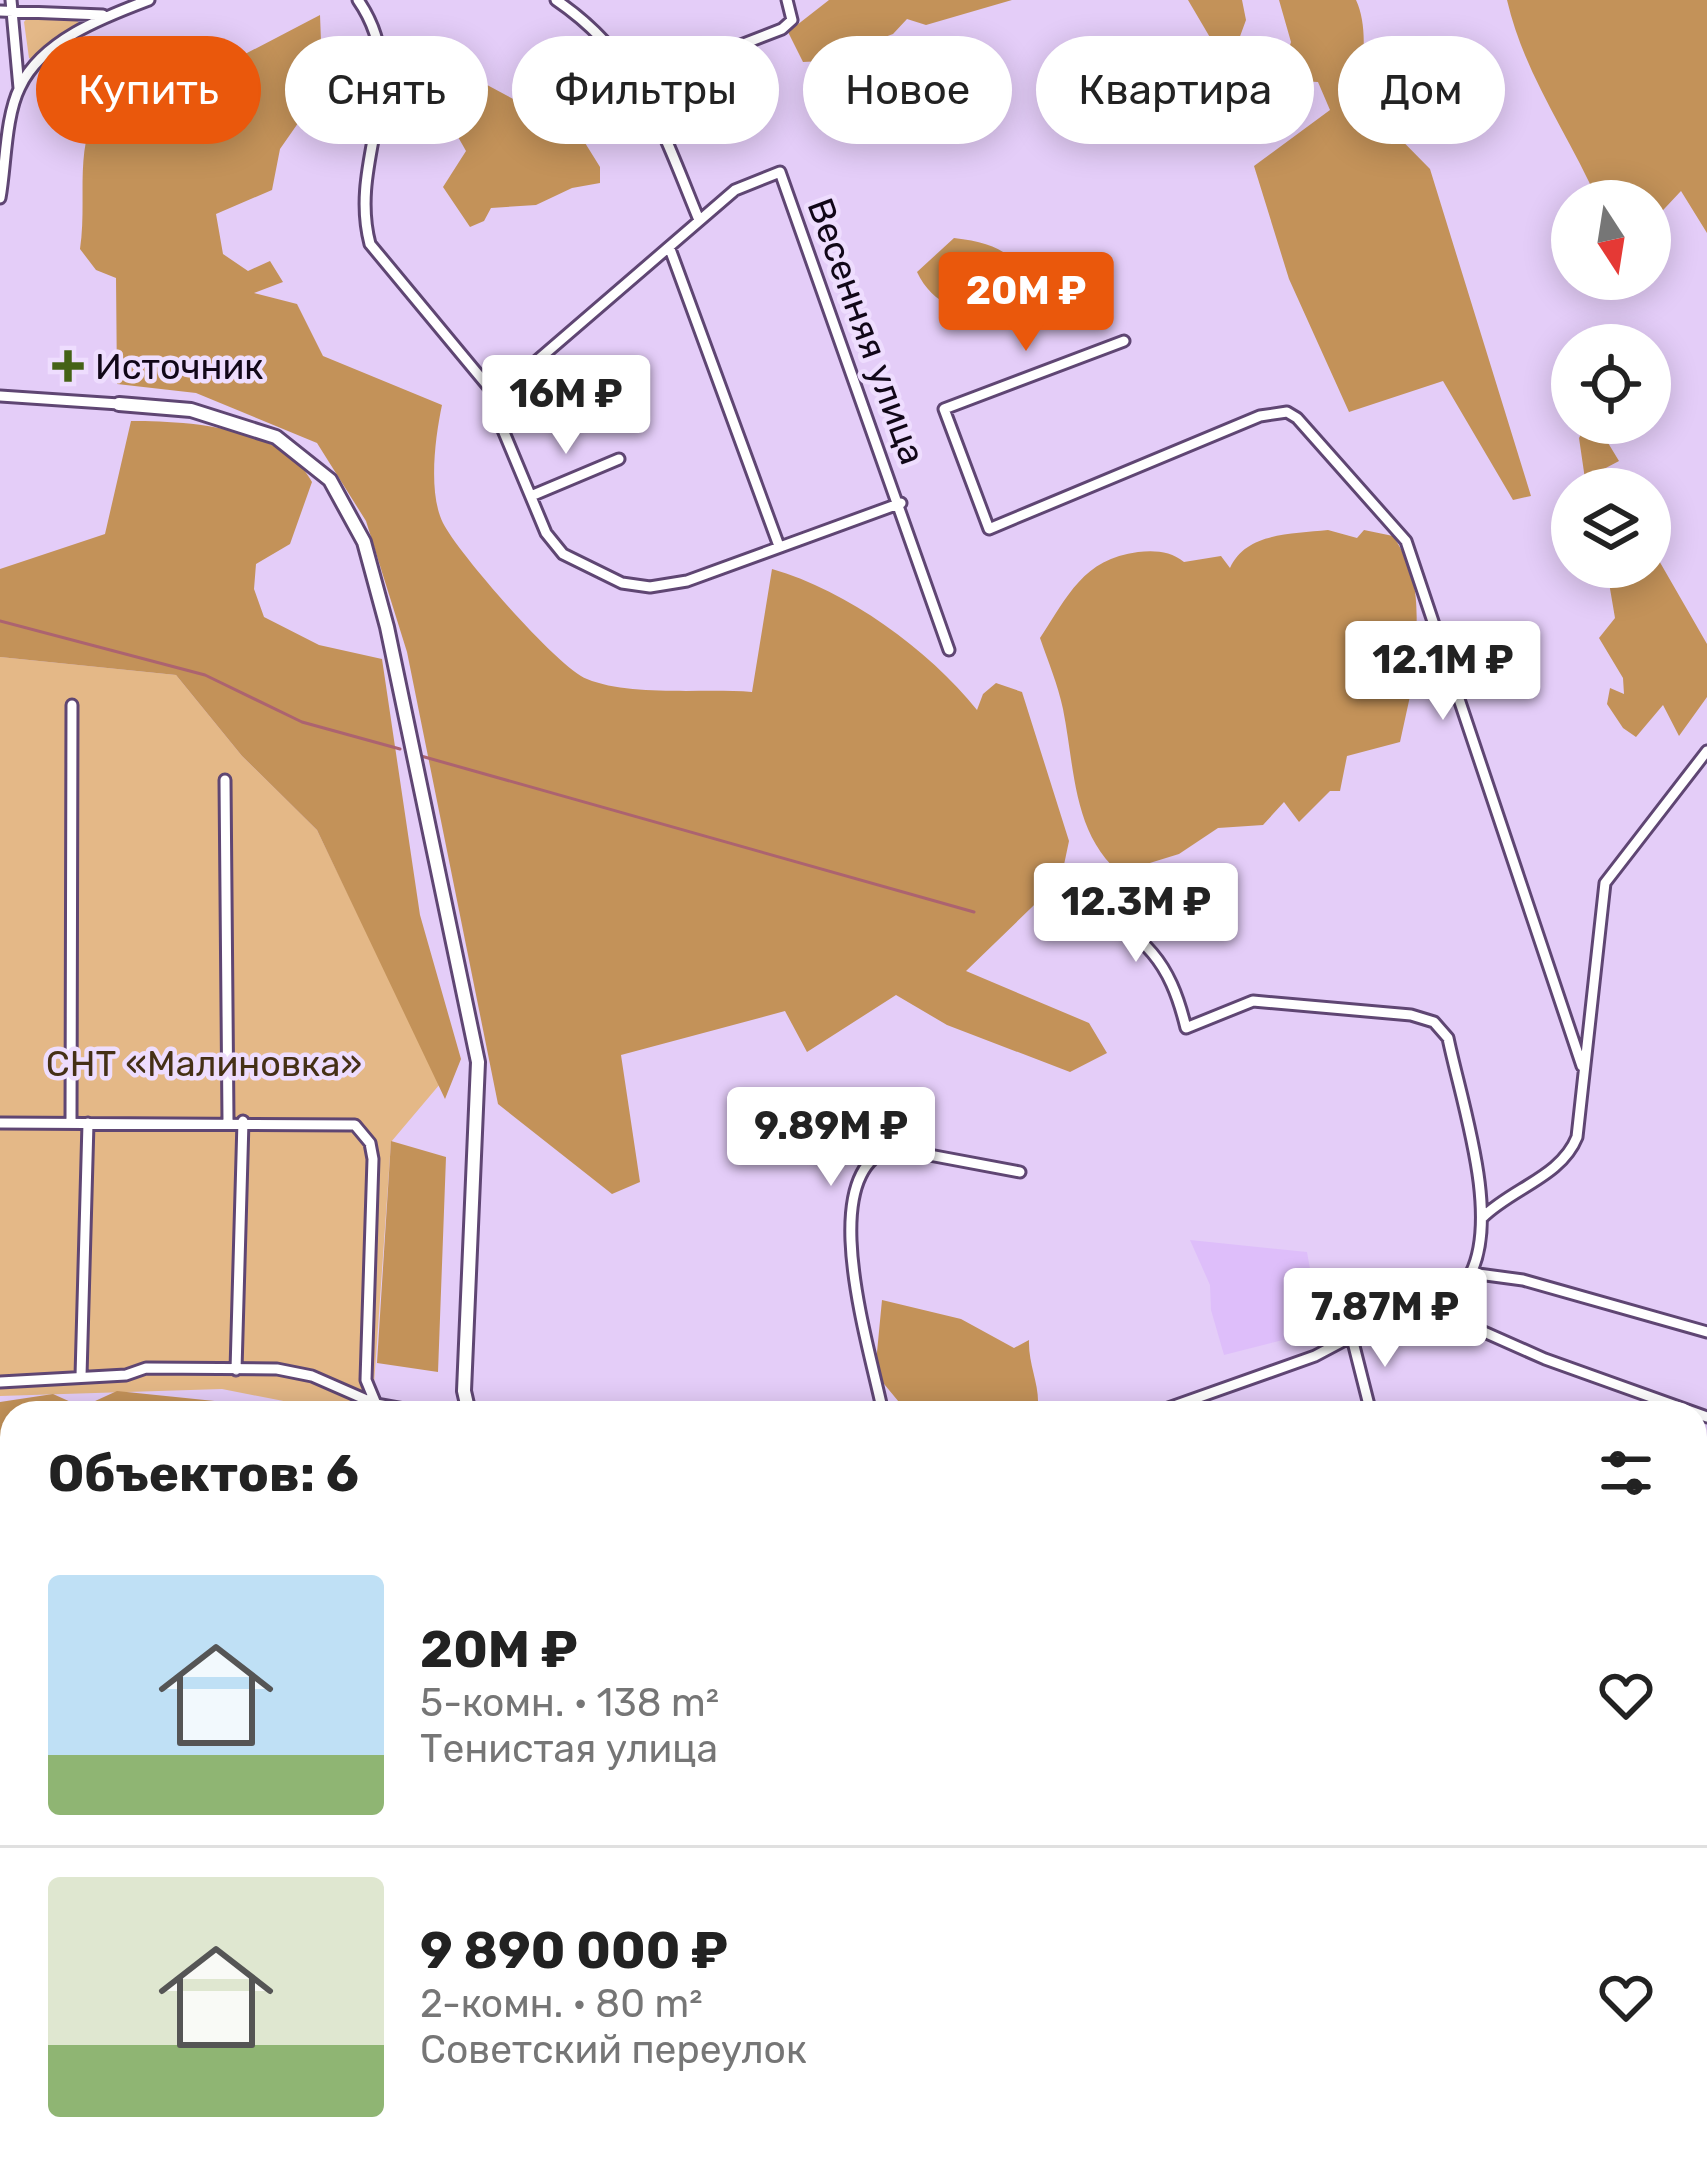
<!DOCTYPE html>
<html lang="ru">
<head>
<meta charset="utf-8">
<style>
  :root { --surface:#fff; --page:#f2f2f2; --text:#222; --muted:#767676; --line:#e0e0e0; --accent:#ea580c }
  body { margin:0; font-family:Rubik,sans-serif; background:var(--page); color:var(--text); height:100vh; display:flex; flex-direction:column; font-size:45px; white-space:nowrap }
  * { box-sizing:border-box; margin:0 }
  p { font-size:39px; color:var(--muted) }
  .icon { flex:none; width:66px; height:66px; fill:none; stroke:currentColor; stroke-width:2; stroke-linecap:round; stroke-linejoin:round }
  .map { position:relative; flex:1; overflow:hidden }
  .sheet { position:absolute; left:0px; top:1401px; width:1707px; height:768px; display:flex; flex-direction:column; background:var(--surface); border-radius:36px 36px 0 0; box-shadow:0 6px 30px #0003 }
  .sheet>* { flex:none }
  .hud { position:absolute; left:36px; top:36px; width:1635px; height:108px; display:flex; gap:24px }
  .needle { width:78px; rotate:168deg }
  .fabs { position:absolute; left:1551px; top:180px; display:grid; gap:24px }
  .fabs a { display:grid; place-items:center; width:120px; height:120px; border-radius:50%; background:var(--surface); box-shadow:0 6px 30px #0003; font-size:60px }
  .price { position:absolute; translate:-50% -102px; padding:0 27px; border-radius:12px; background:#fff; color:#222; font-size:39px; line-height:78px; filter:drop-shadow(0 3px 6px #0008) }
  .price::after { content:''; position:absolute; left:50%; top:72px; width:36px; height:27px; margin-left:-18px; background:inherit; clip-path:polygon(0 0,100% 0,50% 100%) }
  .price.current { background:var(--accent); color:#fff }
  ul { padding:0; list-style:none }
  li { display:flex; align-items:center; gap:36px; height:300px; padding:0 48px }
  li+li { border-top:3px solid var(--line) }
  li span { display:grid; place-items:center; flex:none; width:336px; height:240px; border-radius:12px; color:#555 }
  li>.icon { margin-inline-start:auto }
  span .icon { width:144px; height:144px; fill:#fffc; stroke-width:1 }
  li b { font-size:51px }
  h2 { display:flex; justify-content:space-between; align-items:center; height:144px; padding:0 48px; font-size:51px }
  .chip { padding:0 42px; border-radius:54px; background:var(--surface); box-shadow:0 6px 30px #0003; font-size:42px; line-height:108px }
  .chip.current { background:var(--accent); color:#fff }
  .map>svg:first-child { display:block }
  .built { fill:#debefa }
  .green { fill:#e4b887 }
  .forest { fill:#c39259 }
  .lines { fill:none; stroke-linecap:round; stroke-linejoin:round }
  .stream { stroke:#ac6370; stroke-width:3 }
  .minor-casing { stroke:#5f4673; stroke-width:15 }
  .tertiary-casing { stroke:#5f4673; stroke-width:18 }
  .minor { stroke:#fff; stroke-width:9 }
  .tertiary { stroke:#fff; stroke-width:12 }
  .poi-dot { fill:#446216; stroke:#eeddfe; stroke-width:4.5 }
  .labels { text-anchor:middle; stroke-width:9; stroke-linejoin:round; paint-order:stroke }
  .street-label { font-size:36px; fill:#110718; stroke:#eeddfe }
  .poi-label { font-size:36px; fill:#110718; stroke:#eeddfe; text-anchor:start }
  .park-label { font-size:36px; fill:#453016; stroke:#eeddfe }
</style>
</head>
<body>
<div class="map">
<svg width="1707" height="2169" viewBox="0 0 1707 2169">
  <rect width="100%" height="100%" fill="#e4cdf8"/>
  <!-- built -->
  <path class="built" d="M1190,1240L1307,1252L1310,1269L1298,1272L1300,1286L1348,1280L1353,1322L1224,1355L1211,1310L1210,1285Z"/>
  <!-- green -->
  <path class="green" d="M29,16L75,17L79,23L34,61L29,58L24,22Z
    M0,657L176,675L242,756L317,830L440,1084L391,1142L372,1413H345L222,1389L0,1396Z"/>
  <!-- forest -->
  <path class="forest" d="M829,0H1012L926,25L907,19L893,34L877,40L858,112L828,103L821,92L827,73L823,61L803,62L788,32Z
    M1188,0H1242L1246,20L1235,50L1218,51Z
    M1279,0H1356C1370,30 1363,78 1351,108L1366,104L1430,169L1531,496L1513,500L1443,381L1349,412L1289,279L1254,166L1330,110L1318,82L1279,80L1291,42Z
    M1507,0H1707V233L1681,191L1650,224V201H1598C1568,133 1524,74 1507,0Z
    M320,15L322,67L310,106L280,149L272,190L216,214L223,254L248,271L270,261L283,282L254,293L297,304L323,356L442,405C435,438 428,493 443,523C458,553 558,668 587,679C630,697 705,688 752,692L772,569C848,591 928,649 977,710L983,694L996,683L1022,692L1069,841L1061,879L966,971L1089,1023L1107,1053L1070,1072L947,1025L896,995L807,1052L785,1011L621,1055L640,1182L612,1194L498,1104L407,652L366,521L317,443L196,393L117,384L116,278L96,270L80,249C87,203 75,154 95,114L116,118L131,103L224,65Z
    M476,79L517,101L550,106L582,138L600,167V183L572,188L536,205L491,208L484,221L470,227L443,187L466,151L445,114L433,110L445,90Z
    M954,238C998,243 1015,254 1039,290L1022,313C980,318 937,314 917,272Z
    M131,421C186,421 282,426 312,482L290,544L256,564L254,589L264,617L319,645L382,659L420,915L461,1059L445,1099L317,830L242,756L176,675L0,657V569L105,534Z
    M1587,423H1596L1619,461L1585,479L1579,438Z
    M1328,530L1357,538L1364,530L1393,536C1417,572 1418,599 1416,641L1404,649L1412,687L1400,742L1347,756L1340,791H1330L1299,822L1284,802L1263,825L1218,828L1179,854L1140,866L1141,881L1133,883C1072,843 1076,774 1063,709C1058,685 1048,661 1040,638C1068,596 1083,559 1138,552C1154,550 1171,551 1184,562L1221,556L1230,568C1246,532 1292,534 1328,530Z
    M1650,545L1707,644V697L1679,736L1663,705L1636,737L1623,728L1607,704L1610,688L1624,694L1623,678L1599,638L1615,618L1607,571L1650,567Z
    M391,1141L446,1157L438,1372L377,1363Z
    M882,1300L961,1319L1014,1348L1029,1340C1028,1367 1042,1388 1037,1413H908L875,1373Z
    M117,1391L264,1406L267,1413H12V2157H132L138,2169H0V1402L53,1394L82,1407Z
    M1707,1637V1801L1695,1774V1638Z
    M1707,1805V2169H1482L1483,2157H1695V1899Z
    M720,2157H825L833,2169H712Z
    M1224,2157H1450L1361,2169H1232Z"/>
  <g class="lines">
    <!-- stream -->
    <path class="stream" d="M0,621L205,675L302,722L400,749
      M421,756L974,912"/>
    <!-- minor casing -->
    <g class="minor-casing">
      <path id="minor" d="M11,0L19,88
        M358,0C415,82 347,157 370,244L496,396L503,430L546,533L563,554L622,583L650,587L687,581L901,503
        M556,0C640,57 662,130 699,220
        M0,11L103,15
        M640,84L782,29L792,20L787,0
        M0,198C6,165 5,117 20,87C42,40 104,17 149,0
        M670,249L779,546
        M1124,341L944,409L989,529L1260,416L1287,412L1297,418L1406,541L1582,1066
        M0,396L119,404
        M496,396L735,190L780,172L949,650
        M531,496L619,459
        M225,780L228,1121
        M1087,902C1146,940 1169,958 1186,1028L1253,1001L1411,1015L1434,1022L1448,1038C1461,1101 1500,1213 1471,1273L1315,1356L1154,1413
        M0,1123L355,1125L370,1143L373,1159L366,1380L376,1404L426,1413
        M71,1123L72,705
        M1482,1218C1512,1188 1561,1177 1577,1137L1605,883L1707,751
        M1471,1273L1523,1280L1707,1332
        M1392,1317L1457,1320L1545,1359L1707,1417
        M1352,1338L1371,1413
        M236,1370L243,1121
        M81,1376L88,1123
        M0,1382L126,1375L146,1368L277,1369L312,1376L376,1404
        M883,1413C871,1351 812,1172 892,1148L1020,1172
        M1695,1510L1707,1509
        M396,2157L408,2169
        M829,2157L837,2169
        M919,2157L923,2169
        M238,2169L249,2157
        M876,2169L892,2157
        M1048,2169L1050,2157"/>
    </g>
    <!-- tertiary casing -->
    <g class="tertiary-casing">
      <path id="tertiary" d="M119,404L191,410L276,437L330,480L364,542L387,627L478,1062L464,1391L469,1413
        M705,2169L713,2157"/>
    </g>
    <!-- minor -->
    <use href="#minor" class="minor"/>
    <!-- tertiary -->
    <use href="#tertiary" class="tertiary"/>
  </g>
  <!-- markers -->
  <path class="poi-dot" d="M62 348h12v12h12v12h-12v12h-12v-12h-12v-12h12z"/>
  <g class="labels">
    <!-- street labels -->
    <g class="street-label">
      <text transform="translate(867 331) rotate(70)" y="13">Весенняя улица</text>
    </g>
    <!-- poi labels -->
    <g class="poi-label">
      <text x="95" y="379">Источник</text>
    </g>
    <!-- park labels -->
    <g class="park-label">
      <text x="204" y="1076">СНТ «Малиновка»</text>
    </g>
  </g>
</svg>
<div class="fabs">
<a><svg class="needle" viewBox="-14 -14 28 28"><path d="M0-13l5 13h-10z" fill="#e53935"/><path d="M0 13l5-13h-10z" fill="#767676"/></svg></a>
<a><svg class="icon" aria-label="locate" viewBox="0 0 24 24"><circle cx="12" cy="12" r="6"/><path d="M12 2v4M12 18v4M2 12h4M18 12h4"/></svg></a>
<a><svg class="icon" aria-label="layers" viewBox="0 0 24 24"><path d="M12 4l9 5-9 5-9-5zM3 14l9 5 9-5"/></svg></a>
</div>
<b class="price current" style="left:1026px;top:354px">20M ₽</b>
<b class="price" style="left:566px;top:457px">16M ₽</b>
<b class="price" style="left:1443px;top:723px">12.1M ₽</b>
<b class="price" style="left:1136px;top:965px">12.3M ₽</b>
<b class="price" style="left:831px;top:1189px">9.89M ₽</b>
<b class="price" style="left:1385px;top:1370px">7.87M ₽</b>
<div class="hud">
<a class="chip current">Купить</a>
<a class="chip">Снять</a>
<a class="chip">Фильтры</a>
<a class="chip">Новое</a>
<a class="chip">Квартира</a>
<a class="chip">Дом</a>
</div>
<section class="sheet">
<h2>Объектов: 6<svg class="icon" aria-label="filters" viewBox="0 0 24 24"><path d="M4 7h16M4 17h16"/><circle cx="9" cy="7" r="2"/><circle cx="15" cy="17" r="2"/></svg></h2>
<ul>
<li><span style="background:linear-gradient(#bfe0f5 75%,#8fb573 0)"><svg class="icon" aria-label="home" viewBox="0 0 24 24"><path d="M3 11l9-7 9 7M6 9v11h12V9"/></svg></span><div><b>20M ₽</b><p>5-комн. · 138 m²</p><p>Тенистая улица</p></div><svg class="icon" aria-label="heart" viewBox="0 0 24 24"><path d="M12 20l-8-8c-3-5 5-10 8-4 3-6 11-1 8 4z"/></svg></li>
<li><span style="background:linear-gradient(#dfe7d0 70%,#8fb573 0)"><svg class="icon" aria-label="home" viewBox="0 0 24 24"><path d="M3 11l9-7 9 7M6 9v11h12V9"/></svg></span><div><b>9 890 000 ₽</b><p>2-комн. · 80 m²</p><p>Советский переулок</p></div><svg class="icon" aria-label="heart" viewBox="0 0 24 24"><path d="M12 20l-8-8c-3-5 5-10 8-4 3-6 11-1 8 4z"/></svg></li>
</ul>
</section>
</div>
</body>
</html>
